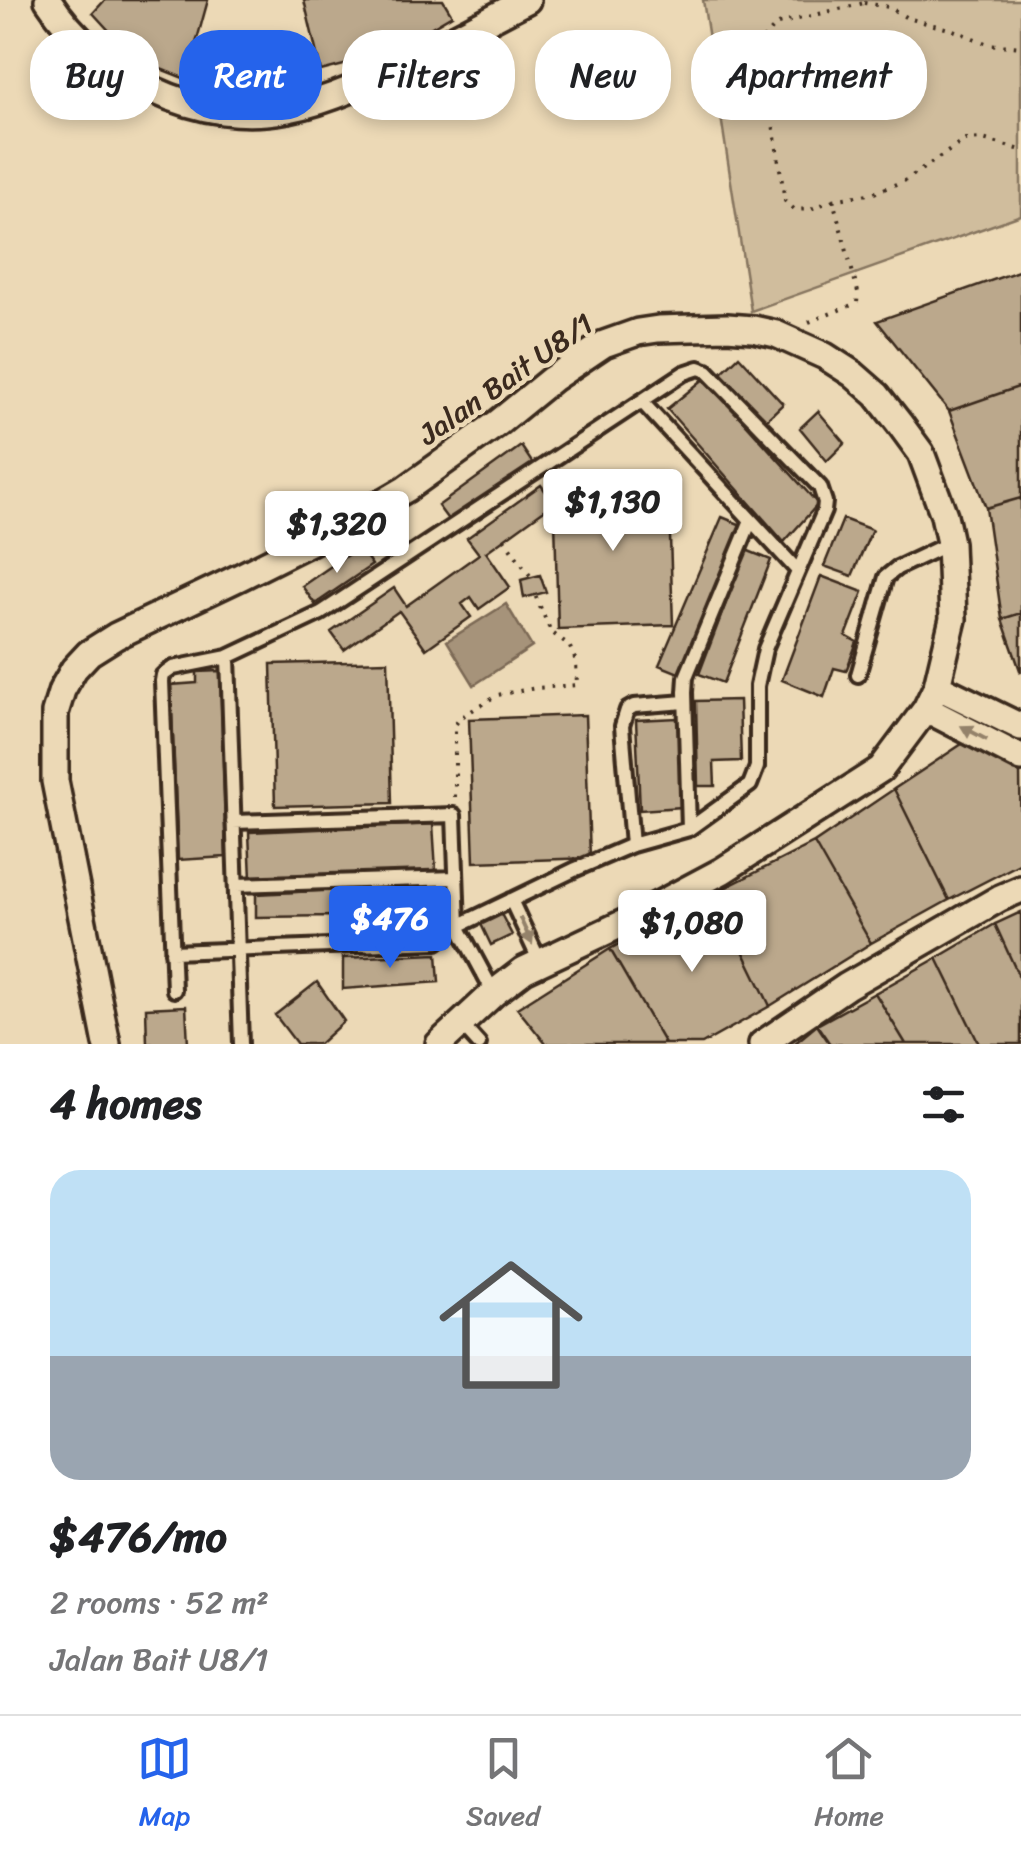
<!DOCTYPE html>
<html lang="en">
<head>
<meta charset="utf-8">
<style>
  :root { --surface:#fff; --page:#f6f6f6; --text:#202124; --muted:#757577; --line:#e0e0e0; --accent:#2563eb }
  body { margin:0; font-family:Sriracha,sans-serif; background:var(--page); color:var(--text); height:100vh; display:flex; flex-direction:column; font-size:38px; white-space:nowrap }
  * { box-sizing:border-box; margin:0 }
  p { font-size:32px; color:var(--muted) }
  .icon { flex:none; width:55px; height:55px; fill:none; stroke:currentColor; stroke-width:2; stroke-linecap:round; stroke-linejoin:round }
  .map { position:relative; height:1044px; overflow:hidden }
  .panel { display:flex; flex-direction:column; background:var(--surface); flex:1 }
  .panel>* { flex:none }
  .banner { position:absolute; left:30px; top:30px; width:962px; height:90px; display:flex; gap:20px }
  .price { position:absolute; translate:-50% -85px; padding:0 22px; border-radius:10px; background:#fff; color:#222; font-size:32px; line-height:65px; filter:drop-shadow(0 2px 5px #0008) }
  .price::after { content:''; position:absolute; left:50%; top:60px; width:30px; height:22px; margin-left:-15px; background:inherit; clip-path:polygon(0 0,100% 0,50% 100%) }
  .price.on { background:var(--accent); color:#fff }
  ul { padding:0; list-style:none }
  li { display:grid; align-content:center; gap:20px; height:530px; padding:0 50px }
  li span { display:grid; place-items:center; height:310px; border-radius:30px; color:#555 }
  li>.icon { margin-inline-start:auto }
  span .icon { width:180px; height:180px; fill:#fffc; stroke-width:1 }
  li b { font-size:42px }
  h2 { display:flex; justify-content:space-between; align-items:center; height:120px; padding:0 50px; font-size:42px }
  .tag { padding:0 35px; border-radius:40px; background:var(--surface); box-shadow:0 5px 15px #0003; font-size:35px; line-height:90px }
  .tag.on { background:var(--accent); color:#fff }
  .dock { display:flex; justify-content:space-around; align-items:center; height:140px; border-top:2px solid var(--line); background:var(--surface); font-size:28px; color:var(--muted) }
  .dock a { display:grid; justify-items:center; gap:5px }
  .dock .on { color:var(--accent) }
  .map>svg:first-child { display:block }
  .green { fill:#d0bd9d; stroke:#86745e; stroke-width:2.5 }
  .water { fill:#a6937a; stroke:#7b6955; stroke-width:2.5 }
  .building { fill:#bba88c; stroke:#3b2a1e; stroke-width:2.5 }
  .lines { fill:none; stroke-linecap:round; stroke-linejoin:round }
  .lane-casing { stroke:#3b2a1e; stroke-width:20 }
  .street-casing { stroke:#3b2a1e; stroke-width:32 }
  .path { stroke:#3b2a1e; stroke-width:4; stroke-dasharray:2.5 8; stroke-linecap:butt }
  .lane { stroke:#ecd9b6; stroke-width:12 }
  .street { stroke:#ecd9b6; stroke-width:25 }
  .oneway { fill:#94826a }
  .labels { text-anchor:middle; stroke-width:9; stroke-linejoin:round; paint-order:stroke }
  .street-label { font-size:30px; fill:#3b2a1e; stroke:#ecd9b6 }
</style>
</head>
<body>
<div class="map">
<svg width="1021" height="1044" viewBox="0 0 1021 1044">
  <rect width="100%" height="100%" fill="#ecd9b6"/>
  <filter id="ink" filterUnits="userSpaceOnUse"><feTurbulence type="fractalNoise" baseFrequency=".01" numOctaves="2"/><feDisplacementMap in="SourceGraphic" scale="20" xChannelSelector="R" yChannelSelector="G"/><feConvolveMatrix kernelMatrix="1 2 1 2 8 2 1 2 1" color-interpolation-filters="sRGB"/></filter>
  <g filter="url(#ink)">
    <!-- green -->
    <path class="green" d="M703,0H1021V215L751,311Z"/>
    <!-- water -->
    <path class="water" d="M506,604L532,647L474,685L447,641Z"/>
    <!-- building -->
    <path class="building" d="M105,0H208L186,79L135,59L93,13Z
      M304,0H443L452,15L386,54L321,71Z
      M1021,270V386L949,411L877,321Z
      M739,356L783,404L763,423L719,375Z
      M705,378L818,504L784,542L667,409Z
      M1021,386V498L986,508L949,411Z
      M818,411L845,443L827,461L800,428Z
      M521,446L533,464L452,525L438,506Z
      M668,478L673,625L558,629L554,482Z
      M541,485L554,503L486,552L510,587L479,609L471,597L462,604L471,617L426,649L399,611L344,650L331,632L394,588L406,606L479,554L467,538Z
      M1021,498V613L1002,619L986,508Z
      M722,517L744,526L681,674L659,665Z
      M843,519L872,530L852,576L824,566Z
      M359,547L372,565L315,604L302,586Z
      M746,550L771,560L723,683L699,674Z
      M540,575L546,592L524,598L521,580Z
      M821,576L863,592L846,636L857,642L846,671L834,668L824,697L782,680Z
      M1021,613V673L1002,619Z
      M388,661L392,803L275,806L271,664Z
      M220,671L226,857L178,860L171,685L197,683V672Z
      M739,700L741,761L714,762L715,786H698L696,701Z
      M585,715L590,858L474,862L469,719Z
      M678,718L682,807L640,810L636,720Z
      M965,742L1020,771L1021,863L949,900L894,789Z
      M894,789L949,900L871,943L814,843Z
      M433,824L436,871L251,879L249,832Z
      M814,843L871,943L770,1006L715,893Z
      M436,885V933L341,938L339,916L256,917V894Z
      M715,893L770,1006L702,1044H665L610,949Z
      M1021,912V981L995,924Z
      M501,914L512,935L491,945L481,924Z
      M995,924L1021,981V1044H979L937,958Z
      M610,949L665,1044H546L517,1008Z
      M437,954L439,982L343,989V958Z
      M937,958L979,1044H906L875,993Z
      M317,982L344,1021L319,1044H297L275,1015Z
      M875,993L906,1044H830L817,1025Z
      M186,1006L188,1044H147L146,1008Z
      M817,1025L830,1044H794Z"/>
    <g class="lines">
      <!-- lane casing -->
      <g class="lane-casing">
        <path id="lane" d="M642,402L798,571
          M228,657L241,1044
          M858,675L886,577L897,568L950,543
          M233,822L454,815L458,926L494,993
          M689,829L685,692L686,677L751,520
          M632,845L622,726L627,710L634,706L685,702
          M236,885L456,878
          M511,900L540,962
          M172,952L437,942L458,926L576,869L632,845L689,829L750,785L757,767V686L765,649L824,511L825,502L820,487L707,371L699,368L684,373L321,613L228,657L173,668L163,675L162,681L174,990
          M460,1023L479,1044"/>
      </g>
      <!-- street casing -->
      <g class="street-casing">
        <path id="street" d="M48,0C73,38 109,69 151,89C254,137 325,105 418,57C455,38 491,19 527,0
          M937,686L1021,727
          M926,709L1021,758
          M107,1044L55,781V713L62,690L74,669L89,653L116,636L240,577L348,523L406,489L498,423L552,379L604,344L638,332L658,329L727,327L753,329L776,334L825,356L853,374L877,395L899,423L921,453L944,515L950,543L953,619L937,686L926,709L881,769L722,871L628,921L524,970L494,993L439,1044
          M762,1044L847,986L1000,898L1021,889"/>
      </g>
      <!-- path -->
      <path class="path" d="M864,3L889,7L907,18L953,30L988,44L1021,47
        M833,200L874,193L906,180L965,140L983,139L1021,150
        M809,322L857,303L858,292L833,200L811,209L795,210L785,201L770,104L756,56L763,39L778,24L864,3V0
        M504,539L531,577
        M455,797V725L460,718L497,695L536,688L577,685L576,661L569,645L551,632L535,595"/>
      <!-- lane -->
      <use href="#lane" class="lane"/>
      <!-- street -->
      <use href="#street" class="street"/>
    </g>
    <!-- one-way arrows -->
    <defs><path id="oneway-solid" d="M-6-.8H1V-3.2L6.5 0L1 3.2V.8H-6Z" transform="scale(2.5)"/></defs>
    <g class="oneway">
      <use href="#oneway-solid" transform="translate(974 733) rotate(-152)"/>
      <use href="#oneway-solid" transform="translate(526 931) rotate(65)"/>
    </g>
  </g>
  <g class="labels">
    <!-- street labels -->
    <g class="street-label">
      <text transform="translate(506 379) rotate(-35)" y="10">Jalan Bait U8/1</text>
    </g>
  </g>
</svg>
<b class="price" style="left:613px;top:554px">$1,130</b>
<b class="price" style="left:337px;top:576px">$1,320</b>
<b class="price on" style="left:390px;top:971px">$476</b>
<b class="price" style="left:692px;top:975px">$1,080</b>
<div class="banner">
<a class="tag">Buy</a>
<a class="tag on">Rent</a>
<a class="tag">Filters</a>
<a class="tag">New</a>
<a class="tag">Apartment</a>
</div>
</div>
<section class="panel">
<h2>4 homes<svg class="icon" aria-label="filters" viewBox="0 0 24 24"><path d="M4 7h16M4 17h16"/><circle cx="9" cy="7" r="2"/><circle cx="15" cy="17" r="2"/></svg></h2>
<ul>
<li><span style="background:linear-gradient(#bfe0f5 60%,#9aa5b1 0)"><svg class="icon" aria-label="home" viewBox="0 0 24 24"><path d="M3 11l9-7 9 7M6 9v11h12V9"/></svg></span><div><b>$476/mo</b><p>2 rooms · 52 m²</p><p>Jalan Bait U8/1</p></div></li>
</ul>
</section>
<nav class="dock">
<a class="on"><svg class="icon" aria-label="map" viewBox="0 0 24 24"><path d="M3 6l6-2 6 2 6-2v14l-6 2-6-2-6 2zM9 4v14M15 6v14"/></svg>Map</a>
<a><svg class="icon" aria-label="saved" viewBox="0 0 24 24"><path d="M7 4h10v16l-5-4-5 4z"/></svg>Saved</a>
<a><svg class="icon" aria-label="home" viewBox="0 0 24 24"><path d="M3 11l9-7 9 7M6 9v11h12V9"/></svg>Home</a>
</nav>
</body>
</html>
